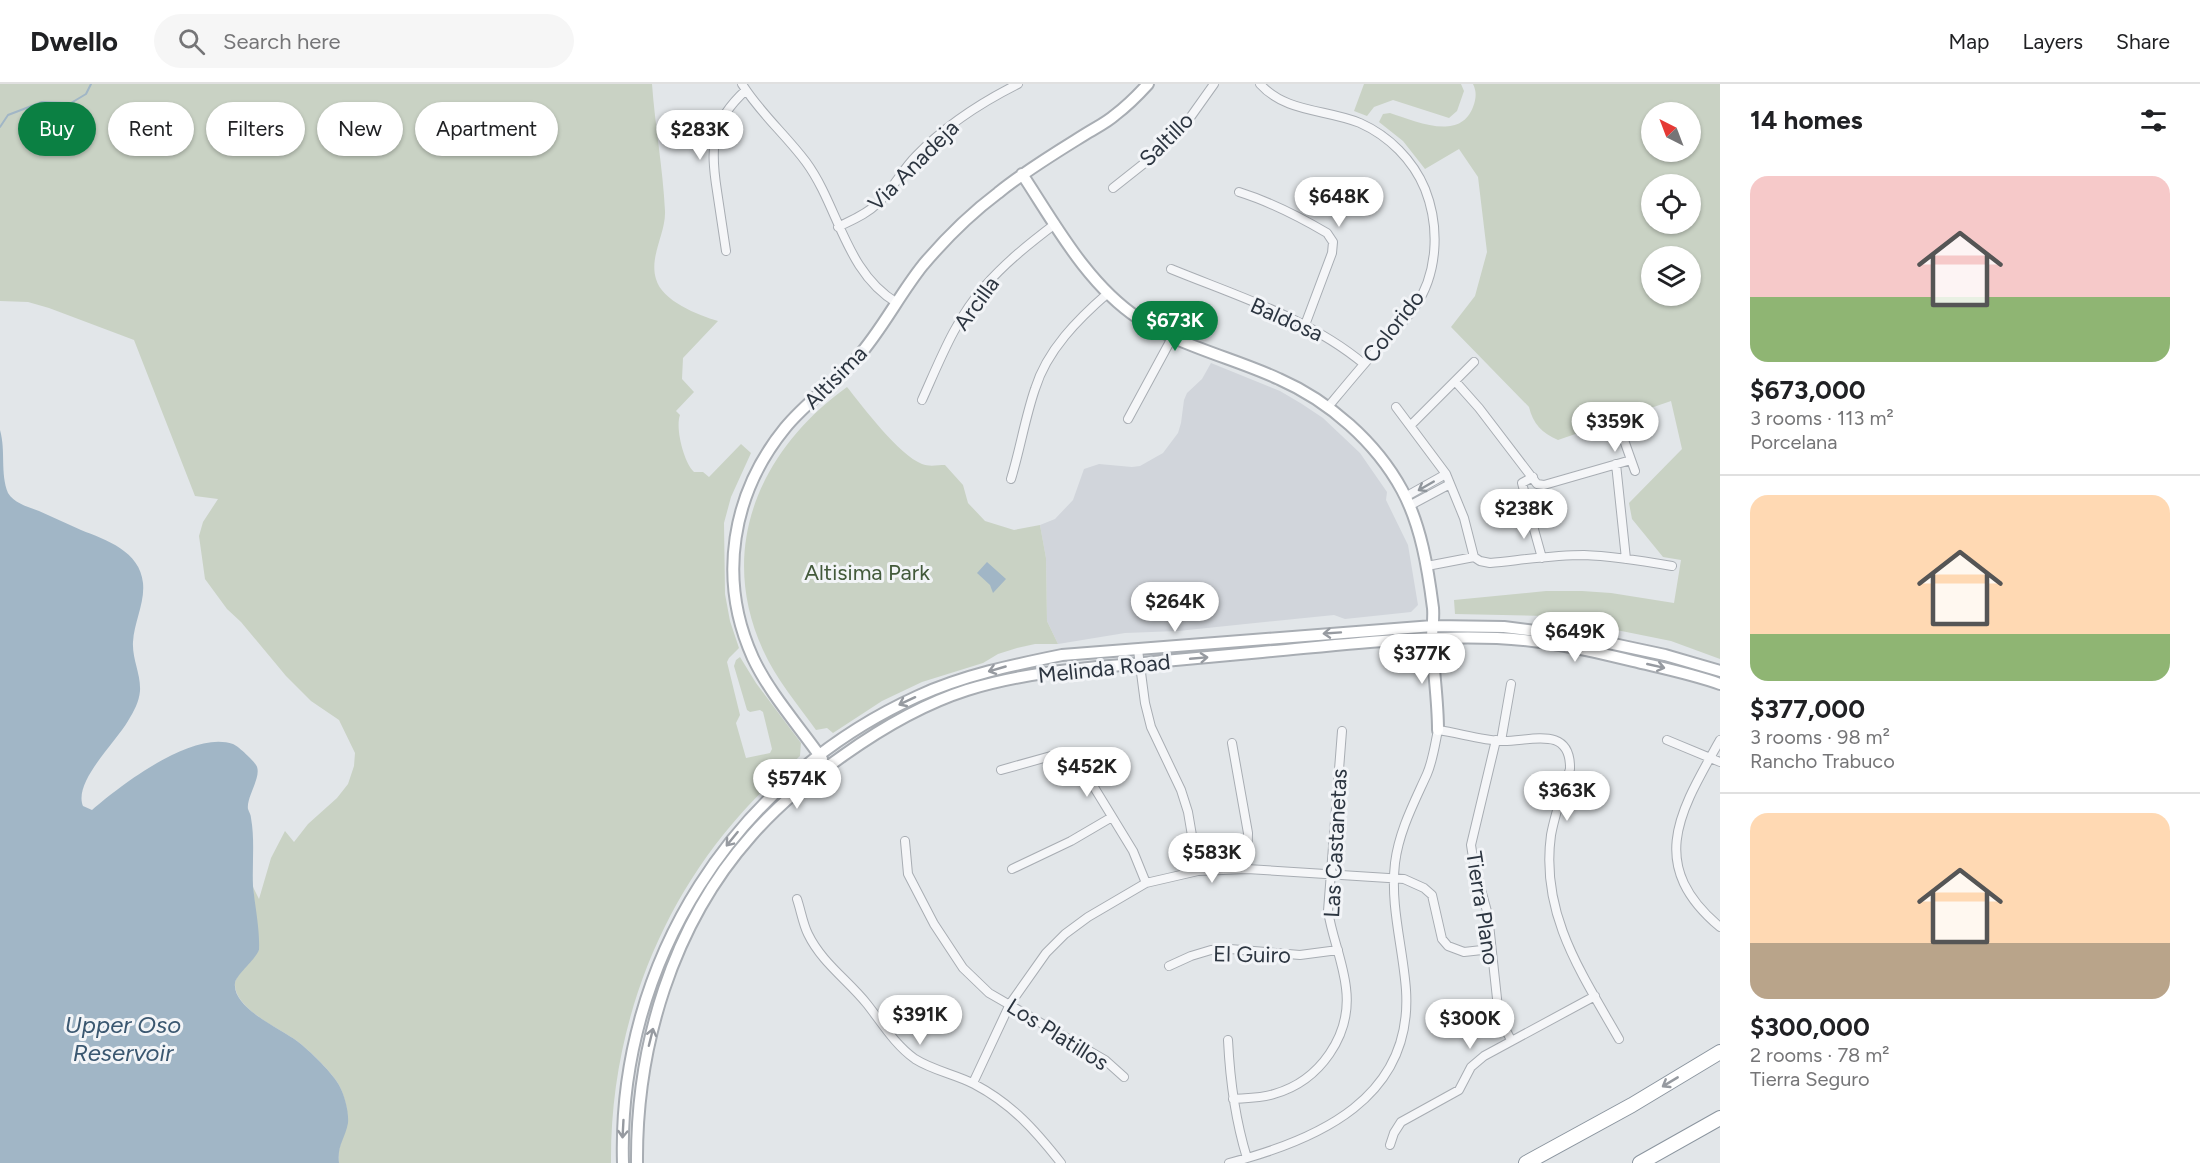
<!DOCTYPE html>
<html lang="en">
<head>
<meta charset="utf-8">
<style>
  :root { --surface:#fff; --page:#f6f6f6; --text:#202124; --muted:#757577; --line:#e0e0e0; --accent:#0b8043 }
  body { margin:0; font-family:Figtree,sans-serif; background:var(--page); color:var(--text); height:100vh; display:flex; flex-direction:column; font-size:22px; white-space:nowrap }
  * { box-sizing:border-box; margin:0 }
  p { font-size:20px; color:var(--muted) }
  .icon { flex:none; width:33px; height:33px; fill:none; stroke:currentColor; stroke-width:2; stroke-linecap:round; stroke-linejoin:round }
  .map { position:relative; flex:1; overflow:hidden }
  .drawer { display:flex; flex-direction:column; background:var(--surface); width:480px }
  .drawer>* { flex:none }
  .top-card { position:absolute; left:18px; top:18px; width:570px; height:54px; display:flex; gap:12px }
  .needle { width:39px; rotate:318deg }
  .buttons { position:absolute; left:1641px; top:18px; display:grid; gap:12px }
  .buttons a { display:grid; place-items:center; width:60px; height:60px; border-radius:50%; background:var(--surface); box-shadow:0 2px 4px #0004; font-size:30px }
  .price { position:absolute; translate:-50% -51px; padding:0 14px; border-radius:21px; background:#fff; color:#222; font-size:20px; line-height:39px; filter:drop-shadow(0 2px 3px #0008) }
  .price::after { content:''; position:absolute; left:50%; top:36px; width:18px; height:14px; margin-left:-9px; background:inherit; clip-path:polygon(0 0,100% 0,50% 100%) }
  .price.current { background:var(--accent); color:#fff }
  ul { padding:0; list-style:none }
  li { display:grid; align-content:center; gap:12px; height:318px; padding:0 30px }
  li+li { border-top:2px solid var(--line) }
  li span { display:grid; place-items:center; height:186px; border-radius:18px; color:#555 }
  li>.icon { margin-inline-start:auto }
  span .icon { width:108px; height:108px; fill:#fffc; stroke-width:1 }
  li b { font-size:26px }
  h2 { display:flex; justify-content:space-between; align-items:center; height:72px; padding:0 30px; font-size:26px }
  .tag { padding:0 21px; border-radius:27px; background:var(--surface); box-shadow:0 2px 4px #0004; font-size:21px; line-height:54px }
  .tag.current { background:var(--accent); color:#fff }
  header { display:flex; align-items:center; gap:36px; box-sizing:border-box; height:84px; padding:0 30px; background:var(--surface); border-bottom:2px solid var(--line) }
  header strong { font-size:28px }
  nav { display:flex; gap:33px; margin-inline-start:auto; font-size:21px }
  .search { width:420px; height:54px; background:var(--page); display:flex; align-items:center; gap:15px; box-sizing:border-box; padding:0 21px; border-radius:33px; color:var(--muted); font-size:22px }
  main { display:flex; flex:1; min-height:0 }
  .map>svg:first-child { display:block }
  .built { fill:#d1d5db }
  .green { fill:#c9d2c4; fill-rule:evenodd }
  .water { fill:#a1b6c6 }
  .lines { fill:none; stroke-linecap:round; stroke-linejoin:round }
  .stream { stroke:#a1b6c6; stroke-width:2 }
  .street-casing { stroke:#a8adb3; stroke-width:10 }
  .secondary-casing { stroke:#a8adb3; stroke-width:14 }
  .highway-casing { stroke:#8b959f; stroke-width:16 }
  .street { stroke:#f5f6f8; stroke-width:8 }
  .secondary { stroke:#fff; stroke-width:10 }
  .highway { stroke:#fff; stroke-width:14 }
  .oneway { stroke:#90969c }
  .oneway2 { stroke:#969aa0 }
  .labels { text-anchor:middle; stroke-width:6; stroke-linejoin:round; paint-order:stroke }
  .street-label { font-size:22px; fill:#2c3540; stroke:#f2f4f7 }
  .park-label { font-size:22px; fill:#435a3b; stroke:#f2f4f7 }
  .water-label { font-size:24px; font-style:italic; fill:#3a5770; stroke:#f2f4f7 }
</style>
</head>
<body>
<header>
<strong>Dwello</strong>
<div class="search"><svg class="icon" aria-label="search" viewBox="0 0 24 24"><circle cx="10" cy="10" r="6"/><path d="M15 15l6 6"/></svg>Search here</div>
<nav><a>Map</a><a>Layers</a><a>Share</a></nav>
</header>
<main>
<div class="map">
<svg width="1720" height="1079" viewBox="0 0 1720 1079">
  <rect width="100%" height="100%" fill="#e2e6e9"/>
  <!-- built -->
  <path class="built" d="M1211,279L1280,307L1302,320L1323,334L1360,369L1387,408L1386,416L1408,461L1418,521L1411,528L1345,535L1334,531L1178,547L1125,549L1058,560L1047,537L1046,474L1040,441L1055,435L1073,416L1084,385L1099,380L1132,383L1140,382L1163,369L1178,349L1181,339L1184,316L1187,309L1202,295Z"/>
  <!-- green -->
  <path class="green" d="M0,0H652C655,42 663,85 665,127C666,149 649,172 656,195C662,217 698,231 718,237L683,274L682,295L694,308L676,327L680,331C675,344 684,379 694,388H703L709,393L741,360L751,369L731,413L724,439L725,510L730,537L739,564L729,574L727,578L740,631L736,639L746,674L770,669L772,665L763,628L760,626L750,628L747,626L734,582L736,576L740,573L756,599L801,659L800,672C777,693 753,715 733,739C652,834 610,956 611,1079H339C337,1065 342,1057 346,1044C350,1032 345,1014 340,1003C335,991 308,965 297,957C281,945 233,925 235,899C235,892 254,872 259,866L253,803L259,815L271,774L285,747L294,758L308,740L337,714L348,700L354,682L355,669L339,636L311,617L286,592L241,538L227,525L205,495L199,452L203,438L218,415L195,412L134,256L49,224L28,218L0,217Z
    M1364,0H1461L1464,7L1457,27L1449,34L1393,16L1374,23L1367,32L1354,27Z
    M1473,0H1720V575L1671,557L1547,532L1455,530L1454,516L1546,507H1582L1611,509L1674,519L1681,476L1663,473L1632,435L1629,419L1682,365L1671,317L1558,356C1542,349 1533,340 1529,323L1451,243L1475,212L1487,168L1478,93L1459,65L1425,85L1403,57L1379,38L1383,30L1390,29C1415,37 1460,58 1473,23C1476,15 1477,8 1473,0ZM1652,28H1690V68H1652ZM1652,100H1690V140H1652ZM1652,172H1690V212H1652Z
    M847,303C863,323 899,371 922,380C929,383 938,381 945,381L963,401L968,419L985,437L1014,446L1040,441L1046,474L1047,537L1058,560H1035L1017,564L998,570L983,579L922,598L882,617L833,649L827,644L816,646C798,621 776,595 763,566C716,463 761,365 847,303Z"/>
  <!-- water -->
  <path class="water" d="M0,346C6,367 0,389 8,409C14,419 28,423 39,427C53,433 67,440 81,446C106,456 140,467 143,499C145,519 134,538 133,558C132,575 141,590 140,607C139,618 134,627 128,637C116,658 73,698 83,722L92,726C121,701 192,646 233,660C238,662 253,676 256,681C263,691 246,713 248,725C249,728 251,731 251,734C255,756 252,780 253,802C255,823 260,845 259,866C255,876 236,891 235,899C232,924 281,945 297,957C308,965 335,991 340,1003C345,1013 349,1028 348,1039C345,1055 337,1061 339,1079H0Z
    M987,478L1006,495L993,509L990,501L977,489Z"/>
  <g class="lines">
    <!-- stream -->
    <path class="stream" d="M0,43L8,31L42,18L71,19L86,10L91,0"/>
    <!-- street casing -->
    <g class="street-casing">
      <path id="street" d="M742,0C760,29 786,51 806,78C839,123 845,188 897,219
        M1260,0C1286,29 1326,25 1360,39C1389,52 1413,76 1425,105C1440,143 1438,189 1415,223C1403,240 1386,255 1372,271C1357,288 1343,305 1328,323
        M1113,104L1161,66L1187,38L1214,0
        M1239,108C1271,118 1298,132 1327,149L1333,158L1332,169L1305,241
        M838,143C852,136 867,130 878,119C893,105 902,86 916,72C946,41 980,19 1018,0
        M726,167C723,147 720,127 717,107C710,62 711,38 746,6
        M1171,185C1237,212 1309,234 1364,280
        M1455,297L1479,324L1537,400L1544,401L1631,376
        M922,316C940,276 956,234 985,202C1006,178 1030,159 1055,140
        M1396,323L1446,390L1464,434L1474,473L1480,477L1490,479C1521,476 1553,471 1584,471C1614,472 1643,477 1672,482
        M1128,335L1173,252
        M1411,341L1474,278
        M1619,342L1635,387
        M1616,380L1626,475
        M1011,395C1020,366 1025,334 1035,305C1047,266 1078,235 1108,209
        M1405,413L1446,390
        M1527,418L1522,399L1533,393
        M1409,422L1450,400
        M1530,431L1542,474
        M1427,482L1474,473
        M1138,566L1145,619L1151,643L1181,706L1188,728L1198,787
        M1496,656L1471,761L1474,780L1488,831L1499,933L1511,956
        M1667,656L1720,678
        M1720,656C1681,726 1645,780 1720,843
        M1501,657L1511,600
        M1232,659L1248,749L1247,785
        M1001,686L1058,670L1075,672L1133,767L1146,799
        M905,757L908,790L934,840L963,884L989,909L1105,976L1124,993
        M1012,785L1071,757L1112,733
        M797,815C801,827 803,840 808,850C822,879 848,896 867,920C882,939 895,961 915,975C934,987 955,990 974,1000C1012,1020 1035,1046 1061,1079
        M1169,882L1191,872L1211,866L1230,865L1300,871L1338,866
        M1228,956C1230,997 1235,1035 1247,1074
        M973,999L1010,920L1046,869L1065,850L1088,833L1146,799L1198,787L1247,785L1404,795L1424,804L1432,811L1442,855L1448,862L1464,868L1491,865
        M1233,1015C1246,1014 1262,1014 1274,1010C1320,997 1352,951 1346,904C1343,877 1332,853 1328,827L1342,647
        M1390,1061L1394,1049L1401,1038L1459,1006L1471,983L1484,972L1595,912
        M1229,1079C1318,1056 1413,1014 1406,906C1403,863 1390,823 1395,779C1399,747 1414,719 1427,690C1433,676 1435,660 1438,646C1459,649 1481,656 1502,657C1528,658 1571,640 1570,685C1563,707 1555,729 1551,751C1540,830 1582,890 1619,955"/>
    </g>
    <!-- secondary casing -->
    <g class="secondary-casing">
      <path id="secondary" d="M1022,90C1055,140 1087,200 1138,234C1179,262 1234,274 1279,295C1329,317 1376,358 1402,406C1421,441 1428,485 1433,524C1434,534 1432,545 1432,555C1433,586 1438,615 1438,646
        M822,675C799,642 770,610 753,574C717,495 732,409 785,344C806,318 835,299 857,274C882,246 899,211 923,181C945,155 970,130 998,109C1025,87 1055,69 1084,51C1095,44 1106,39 1115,31C1127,22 1138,11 1148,0
        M623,1079C617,878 735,695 918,612C964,591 1013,581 1062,571L1433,542L1504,543L1576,552L1665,571L1720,587
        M637,1079C636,963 672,841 751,752C778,721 811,694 844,671C882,644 923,620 967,606C1025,588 1084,584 1144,579C1183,575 1222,572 1262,568C1340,561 1418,551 1497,554C1543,556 1588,566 1633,577C1662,584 1692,590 1720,600"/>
    </g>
    <!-- highway casing -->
    <g class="highway-casing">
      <path id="highway" d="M1526,1079L1632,1021L1720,968
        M1640,1079L1720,1034"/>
    </g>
    <!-- street -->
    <use href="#street" class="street"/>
    <!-- secondary -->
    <use href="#secondary" class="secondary"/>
    <!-- highway -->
    <use href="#highway" class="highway"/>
  </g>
  <!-- one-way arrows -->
  <defs><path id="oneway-shaft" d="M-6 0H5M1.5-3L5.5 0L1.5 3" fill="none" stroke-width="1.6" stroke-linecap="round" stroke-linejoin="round" transform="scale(1.5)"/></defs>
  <use class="oneway" href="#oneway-shaft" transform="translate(1426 402) rotate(150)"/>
  <g class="oneway2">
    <use href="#oneway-shaft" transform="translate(1332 549) rotate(176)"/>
    <use href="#oneway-shaft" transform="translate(1199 574) rotate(-5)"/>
    <use href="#oneway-shaft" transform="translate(1656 582) rotate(13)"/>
    <use href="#oneway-shaft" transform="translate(997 585) rotate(164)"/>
    <use href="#oneway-shaft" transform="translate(907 617) rotate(155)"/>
    <use href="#oneway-shaft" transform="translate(732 755) rotate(129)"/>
    <use href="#oneway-shaft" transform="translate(651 953) rotate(-76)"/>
    <use href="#oneway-shaft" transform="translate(1670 998) rotate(149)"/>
    <use href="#oneway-shaft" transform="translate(623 1045) rotate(93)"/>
  </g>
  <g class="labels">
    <!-- street labels -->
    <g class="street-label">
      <text transform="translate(1166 55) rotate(-45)" y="8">Saltillo</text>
      <text transform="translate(913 81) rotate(-45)" y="8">Via Anadeja</text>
      <text transform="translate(976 219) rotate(-54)" y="8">Arcilla</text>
      <text transform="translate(1287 235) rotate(24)" y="8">Baldosa</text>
      <text transform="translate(1393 242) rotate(-52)" y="8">Colorido</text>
      <text transform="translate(835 293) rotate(-45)" y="8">Altisima</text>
      <text transform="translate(1104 584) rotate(-6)" y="8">Melinda Road</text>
      <text transform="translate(1335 759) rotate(-87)" y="8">Las Castanetas</text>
      <text transform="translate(1483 824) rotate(81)" y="8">Tierra Plano</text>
      <text transform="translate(1252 870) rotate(1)" y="8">El Guiro</text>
      <text transform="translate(1058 950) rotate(32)" y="8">Los Platillos</text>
    </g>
    <!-- park labels -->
    <g class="park-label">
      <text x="867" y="496">Altisima Park</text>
    </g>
    <!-- water labels -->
    <g class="water-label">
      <text x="123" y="949">Upper Oso<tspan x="123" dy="28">Reservoir</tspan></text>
    </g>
  </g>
</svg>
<div class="buttons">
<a><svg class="needle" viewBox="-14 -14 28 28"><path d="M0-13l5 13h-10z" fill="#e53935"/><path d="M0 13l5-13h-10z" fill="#757577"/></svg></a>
<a><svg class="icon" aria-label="locate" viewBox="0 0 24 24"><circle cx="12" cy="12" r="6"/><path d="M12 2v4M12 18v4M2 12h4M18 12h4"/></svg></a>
<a><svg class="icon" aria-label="layers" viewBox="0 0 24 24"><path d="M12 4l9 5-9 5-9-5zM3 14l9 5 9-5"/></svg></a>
</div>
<b class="price" style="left:700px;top:77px">$283K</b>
<b class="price" style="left:1339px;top:144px">$648K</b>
<b class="price current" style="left:1175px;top:268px">$673K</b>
<b class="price" style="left:1615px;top:369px">$359K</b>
<b class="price" style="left:1524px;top:456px">$238K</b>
<b class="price" style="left:1175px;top:549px">$264K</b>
<b class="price" style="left:1575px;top:579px">$649K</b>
<b class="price" style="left:1422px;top:601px">$377K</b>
<b class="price" style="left:1087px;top:714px">$452K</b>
<b class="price" style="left:797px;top:726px">$574K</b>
<b class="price" style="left:1567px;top:738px">$363K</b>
<b class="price" style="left:1212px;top:800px">$583K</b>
<b class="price" style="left:920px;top:962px">$391K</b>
<b class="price" style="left:1470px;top:966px">$300K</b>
<div class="top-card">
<a class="tag current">Buy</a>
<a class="tag">Rent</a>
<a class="tag">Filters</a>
<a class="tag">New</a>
<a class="tag">Apartment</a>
</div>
</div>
<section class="drawer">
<h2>14 homes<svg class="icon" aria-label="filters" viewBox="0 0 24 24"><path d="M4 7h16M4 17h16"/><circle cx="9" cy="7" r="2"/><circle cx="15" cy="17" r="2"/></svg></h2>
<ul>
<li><span style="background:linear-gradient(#f6c9c9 65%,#8fb573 0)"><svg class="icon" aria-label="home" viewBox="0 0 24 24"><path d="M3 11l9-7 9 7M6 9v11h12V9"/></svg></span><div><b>$673,000</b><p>3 rooms · 113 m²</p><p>Porcelana</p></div></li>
<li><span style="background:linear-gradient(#ffd9b3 75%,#8fb573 0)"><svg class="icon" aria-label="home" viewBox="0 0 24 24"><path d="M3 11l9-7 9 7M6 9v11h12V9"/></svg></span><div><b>$377,000</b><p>3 rooms · 98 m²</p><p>Rancho Trabuco</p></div></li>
<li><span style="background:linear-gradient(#ffd9b3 70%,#b9a48a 0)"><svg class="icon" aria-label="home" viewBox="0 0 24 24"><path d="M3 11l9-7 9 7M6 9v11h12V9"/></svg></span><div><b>$300,000</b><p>2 rooms · 78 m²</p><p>Tierra Seguro</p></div></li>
</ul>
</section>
</main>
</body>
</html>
